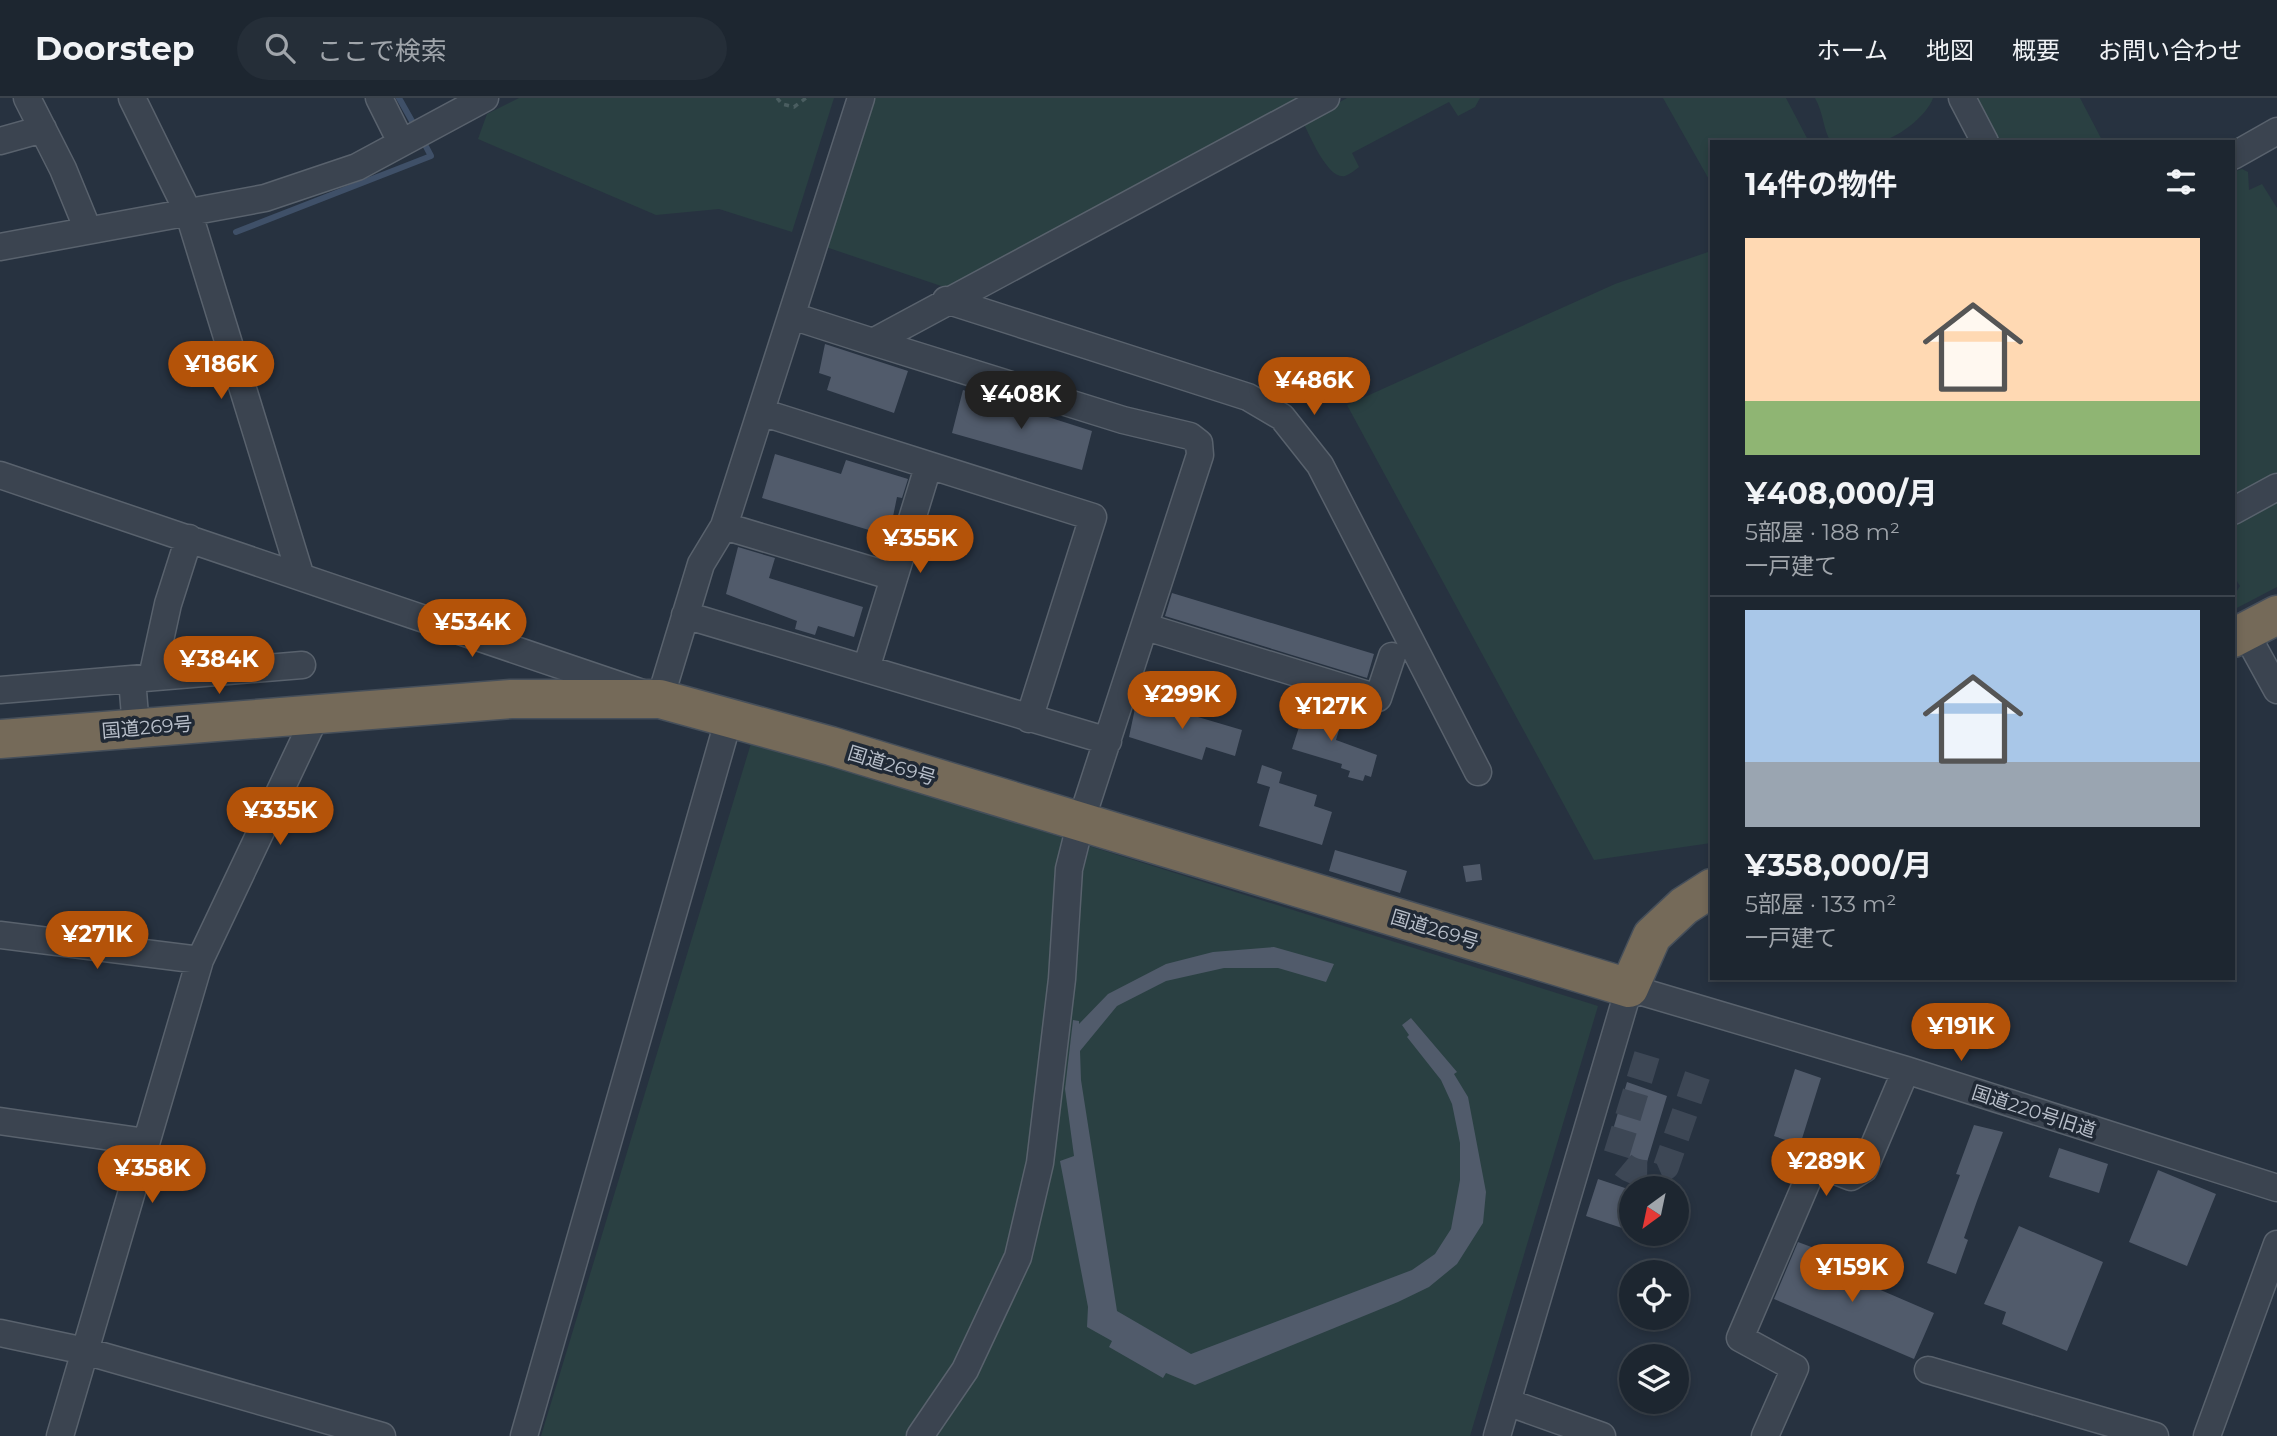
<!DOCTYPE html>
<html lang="ja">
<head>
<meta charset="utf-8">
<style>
  :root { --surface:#1d2630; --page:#252e38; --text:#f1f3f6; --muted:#a0a5ab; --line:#3b434c; --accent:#b45309 }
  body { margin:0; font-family:Montserrat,"Noto Sans JP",sans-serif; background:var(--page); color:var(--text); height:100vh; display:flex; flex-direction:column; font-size:26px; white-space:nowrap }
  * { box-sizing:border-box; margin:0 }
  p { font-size:23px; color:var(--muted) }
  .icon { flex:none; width:38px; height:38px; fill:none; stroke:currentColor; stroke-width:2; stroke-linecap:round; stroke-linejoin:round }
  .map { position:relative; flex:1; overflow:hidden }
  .panel { position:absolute; left:1710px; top:42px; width:525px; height:840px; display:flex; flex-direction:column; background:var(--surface); border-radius:0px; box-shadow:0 4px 10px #0003,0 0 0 2px var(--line) }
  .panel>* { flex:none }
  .needle { width:46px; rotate:213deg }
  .tools { position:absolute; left:1619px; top:1078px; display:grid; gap:14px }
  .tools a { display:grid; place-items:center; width:70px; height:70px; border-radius:50%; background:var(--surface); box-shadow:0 4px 10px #0003,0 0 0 2px var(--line); font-size:35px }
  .price { position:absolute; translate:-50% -60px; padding:0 16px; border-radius:24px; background:var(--accent); color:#fff; font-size:23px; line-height:46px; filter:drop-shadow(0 2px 4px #0008) }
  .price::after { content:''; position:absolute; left:50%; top:42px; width:21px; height:16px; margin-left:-10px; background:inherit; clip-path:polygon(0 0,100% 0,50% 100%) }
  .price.selected { background:#222; color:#fff }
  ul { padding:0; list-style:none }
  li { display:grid; align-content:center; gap:14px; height:371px; padding:0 35px }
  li+li { border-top:2px solid var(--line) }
  li span { display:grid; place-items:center; height:217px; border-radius:0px; color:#555 }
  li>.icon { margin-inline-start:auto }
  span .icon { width:126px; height:126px; fill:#fffc; stroke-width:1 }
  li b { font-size:30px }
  h2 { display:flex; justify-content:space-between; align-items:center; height:84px; padding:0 35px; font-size:30px }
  header { display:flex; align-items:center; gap:42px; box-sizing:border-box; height:98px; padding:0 35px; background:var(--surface); border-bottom:2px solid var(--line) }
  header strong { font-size:33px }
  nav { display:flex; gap:38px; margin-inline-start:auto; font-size:24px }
  .search { width:490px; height:63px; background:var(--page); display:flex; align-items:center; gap:18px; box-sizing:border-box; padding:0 24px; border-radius:38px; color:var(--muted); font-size:26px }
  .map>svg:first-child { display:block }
  .green { fill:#2a4042 }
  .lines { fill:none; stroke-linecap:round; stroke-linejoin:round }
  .stream { stroke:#3f5068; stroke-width:6 }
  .building { fill:#515b6b }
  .minor-tunnel { stroke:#3d4755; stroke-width:26; stroke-dasharray:26 13; stroke-linecap:butt }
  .minor-casing { stroke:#59626d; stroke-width:29 }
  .highway-casing { stroke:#464f5a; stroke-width:41 }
  .path { stroke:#4a5d60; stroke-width:3.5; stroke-dasharray:5 5; stroke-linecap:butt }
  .minor { stroke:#3b4450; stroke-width:26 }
  .highway { stroke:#756a59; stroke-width:38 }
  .labels { text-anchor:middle; stroke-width:7; stroke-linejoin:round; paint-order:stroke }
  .street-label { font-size:19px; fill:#b8bfca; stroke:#202935 }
</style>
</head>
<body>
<header>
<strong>Doorstep</strong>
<div class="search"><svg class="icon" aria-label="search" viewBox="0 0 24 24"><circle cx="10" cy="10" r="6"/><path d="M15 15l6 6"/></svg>ここで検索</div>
<nav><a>ホーム</a><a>地図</a><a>概要</a><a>お問い合わせ</a></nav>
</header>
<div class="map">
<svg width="2277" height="1338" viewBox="0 0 2277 1338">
  <rect width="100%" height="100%" fill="#273240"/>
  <!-- green -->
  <path class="green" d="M519,0H834L792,134L719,111L656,117L478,41L487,16Z
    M865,0H1309L953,192L817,146Z
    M1347,0H1480L1475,9L1458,18L1449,4L1352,55L1359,69C1355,72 1350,76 1345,78C1328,82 1310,38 1303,24Z
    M1663,0H1786L1809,44H1712L1711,85Z
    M1815,0H1933C1927,18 1896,42 1877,44C1862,45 1846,44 1831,44C1823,32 1824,16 1815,0Z
    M1970,0H2080L2103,44H1994Z
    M2242,71L2248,74L2249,92L2262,86L2277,110V380L2233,404V74Z
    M1711,153V745L1594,762L1347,307L1615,186Z
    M2277,402V489L2233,512V499L2240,488L2233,477V427Z
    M752,642L1598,908L1470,1338H541Z"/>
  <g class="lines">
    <!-- stream -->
    <path class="stream" d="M399,0L417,32
      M236,134L431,58L422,41"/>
  </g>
  <!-- building -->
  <path class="building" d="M825,246L908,273L894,315L827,292L831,279L819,275Z
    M963,292L1092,333L1082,372L952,335Z
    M775,356L841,376L846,362L908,381L902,400L897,399L889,438L762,400Z
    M738,449L775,460L769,480L863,509L854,539L818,528L815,537L795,531L797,523L726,496Z
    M1172,495L1374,556L1367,580L1165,518Z
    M1137,601L1242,632L1235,658L1206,649L1202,662L1129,639Z
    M1306,607L1343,618L1336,642L1377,657L1371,679L1365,677L1363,683L1348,679L1350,673L1341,670L1342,666L1292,651Z
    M1262,667L1282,674L1279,685L1317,697L1314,708L1332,714L1322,747L1259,728L1270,689L1257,685Z
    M1335,752L1407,773L1400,795L1329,773Z
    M1480,766L1482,782L1466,784L1463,768Z
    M1274,849L1334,866L1326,884L1278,870H1224L1166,883L1117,908L1080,953L1081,982L1117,1213L1191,1256L1412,1172L1435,1156L1451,1131L1460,1082V1045L1452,1006L1441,982L1407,939L1409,937L1402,927L1411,920L1457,974L1454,976L1468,999L1486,1094L1483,1125L1457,1166L1429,1189L1398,1204L1195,1287L1166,1275L1163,1280L1109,1249L1112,1243L1087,1229L1088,1209L1060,1063L1074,1058L1065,991L1073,922L1079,923V926L1108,896L1166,866L1213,854Z
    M1795,971L1821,980L1800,1047L1774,1038Z
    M1627,984L1667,998L1647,1064L1607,1052Z
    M1974,1027L2003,1034L1977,1103L1964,1140L1968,1142L1956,1176L1927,1165L1960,1077L1956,1076Z
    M2059,1050L2108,1066L2099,1095L2049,1079Z
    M2158,1072L2216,1096L2187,1168L2129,1144Z
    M1598,1081L1631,1092V1133L1586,1118Z
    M2019,1128L2103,1164L2067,1253L2002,1226L2006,1214L1984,1206Z
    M1798,1144L1822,1153L1818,1165L1934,1215L1914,1261L1774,1201Z"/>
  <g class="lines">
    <!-- minor-tunnel -->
    <path class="minor-tunnel" d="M1647,957L1616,1058C1624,1075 1653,1081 1666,1069L1699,973"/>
    <!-- minor casing -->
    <g class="minor-casing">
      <path id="minor" d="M27,0L63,71L88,132
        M132,0L189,116L300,476
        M379,0L401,44
        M1962,0L1985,44
        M0,43L43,31
        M2233,58L2277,33
        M0,149L265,100L357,69L485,0
        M946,202L1248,299L1282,319L1320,367L1478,674
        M792,218L873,244L1326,0
        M873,244L1123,322L1190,338L1199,345L1200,357L1081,723L1069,771L1062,881L1040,1065L1018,1159L965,1272L920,1338
        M761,314L1093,419L1029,621
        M0,377L660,601L701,466L724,428L861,0
        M2233,413L2277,389
        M724,428L894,479
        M685,517L1108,643
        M1146,529L1378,600L1392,558
        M2245,534L2277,592
        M866,571L928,369
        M152,579L168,506L189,440
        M132,581L302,567
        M0,592L132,581L136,630
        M0,837L200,862
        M0,1023L146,1044
        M0,1235L85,1253L382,1338
        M1928,1272L2155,1338
        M1507,1304L1602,1338
        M60,1338L200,862L317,615
        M524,1338L729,620
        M1497,1338L1629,890L1906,972L2277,1090
        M1765,1338L1795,1270L1740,1240L1815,1065L1851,1079L1864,1071L1906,972
        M2207,1338L2277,1146"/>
    </g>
    <!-- highway casing -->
    <g class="highway-casing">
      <path id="highway" d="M2233,540L2277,517
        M0,641L511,601H660L831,648L1629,890L1652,838L1684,808L1712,790"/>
    </g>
    <!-- path -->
    <path class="path" d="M777,0L782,6L794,9L806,0"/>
    <!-- minor -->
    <use href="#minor" class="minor"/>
    <!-- highway -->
    <use href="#highway" class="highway"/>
  </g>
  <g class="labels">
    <!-- street labels -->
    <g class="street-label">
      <text transform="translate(147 629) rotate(-5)" y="7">国道269号</text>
      <text transform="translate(892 667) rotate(17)" y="7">国道269号</text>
      <text transform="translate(1435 831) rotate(17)" y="7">国道269号</text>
      <text transform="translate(2034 1013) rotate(18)" y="7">国道220号旧道</text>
    </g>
  </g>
</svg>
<div class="tools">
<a><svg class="needle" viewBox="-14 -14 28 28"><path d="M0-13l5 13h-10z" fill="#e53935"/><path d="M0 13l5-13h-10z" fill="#a0a5ab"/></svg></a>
<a><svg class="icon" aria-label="locate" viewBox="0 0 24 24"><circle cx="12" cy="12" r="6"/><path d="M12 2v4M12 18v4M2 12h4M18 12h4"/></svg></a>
<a><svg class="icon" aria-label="layers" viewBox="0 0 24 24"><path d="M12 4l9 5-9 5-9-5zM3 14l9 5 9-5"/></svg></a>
</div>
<b class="price" style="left:221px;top:303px">¥186K</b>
<b class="price" style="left:1314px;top:319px">¥486K</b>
<b class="price selected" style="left:1021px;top:333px">¥408K</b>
<b class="price" style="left:920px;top:477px">¥355K</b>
<b class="price" style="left:472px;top:561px">¥534K</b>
<b class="price" style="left:219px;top:598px">¥384K</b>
<b class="price" style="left:1182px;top:633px">¥299K</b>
<b class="price" style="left:1331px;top:645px">¥127K</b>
<b class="price" style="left:280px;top:749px">¥335K</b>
<b class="price" style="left:97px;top:873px">¥271K</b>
<b class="price" style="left:1961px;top:965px">¥191K</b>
<b class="price" style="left:1826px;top:1100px">¥289K</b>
<b class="price" style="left:152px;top:1107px">¥358K</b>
<b class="price" style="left:1852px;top:1206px">¥159K</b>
<section class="panel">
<h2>14件の物件<svg class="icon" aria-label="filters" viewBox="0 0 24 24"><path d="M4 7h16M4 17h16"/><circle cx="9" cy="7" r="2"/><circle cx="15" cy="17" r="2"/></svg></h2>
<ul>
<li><span style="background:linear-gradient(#ffd9b3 75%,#8fb573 0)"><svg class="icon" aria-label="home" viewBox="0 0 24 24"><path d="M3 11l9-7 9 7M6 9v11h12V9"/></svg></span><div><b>¥408,000/月</b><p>5部屋 · 188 m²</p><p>一戸建て</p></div></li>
<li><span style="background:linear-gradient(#a9c7e8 70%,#9aa5b1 0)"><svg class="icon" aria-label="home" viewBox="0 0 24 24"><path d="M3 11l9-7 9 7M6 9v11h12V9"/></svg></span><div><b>¥358,000/月</b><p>5部屋 · 133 m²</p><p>一戸建て</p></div></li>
</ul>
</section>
</div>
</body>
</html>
